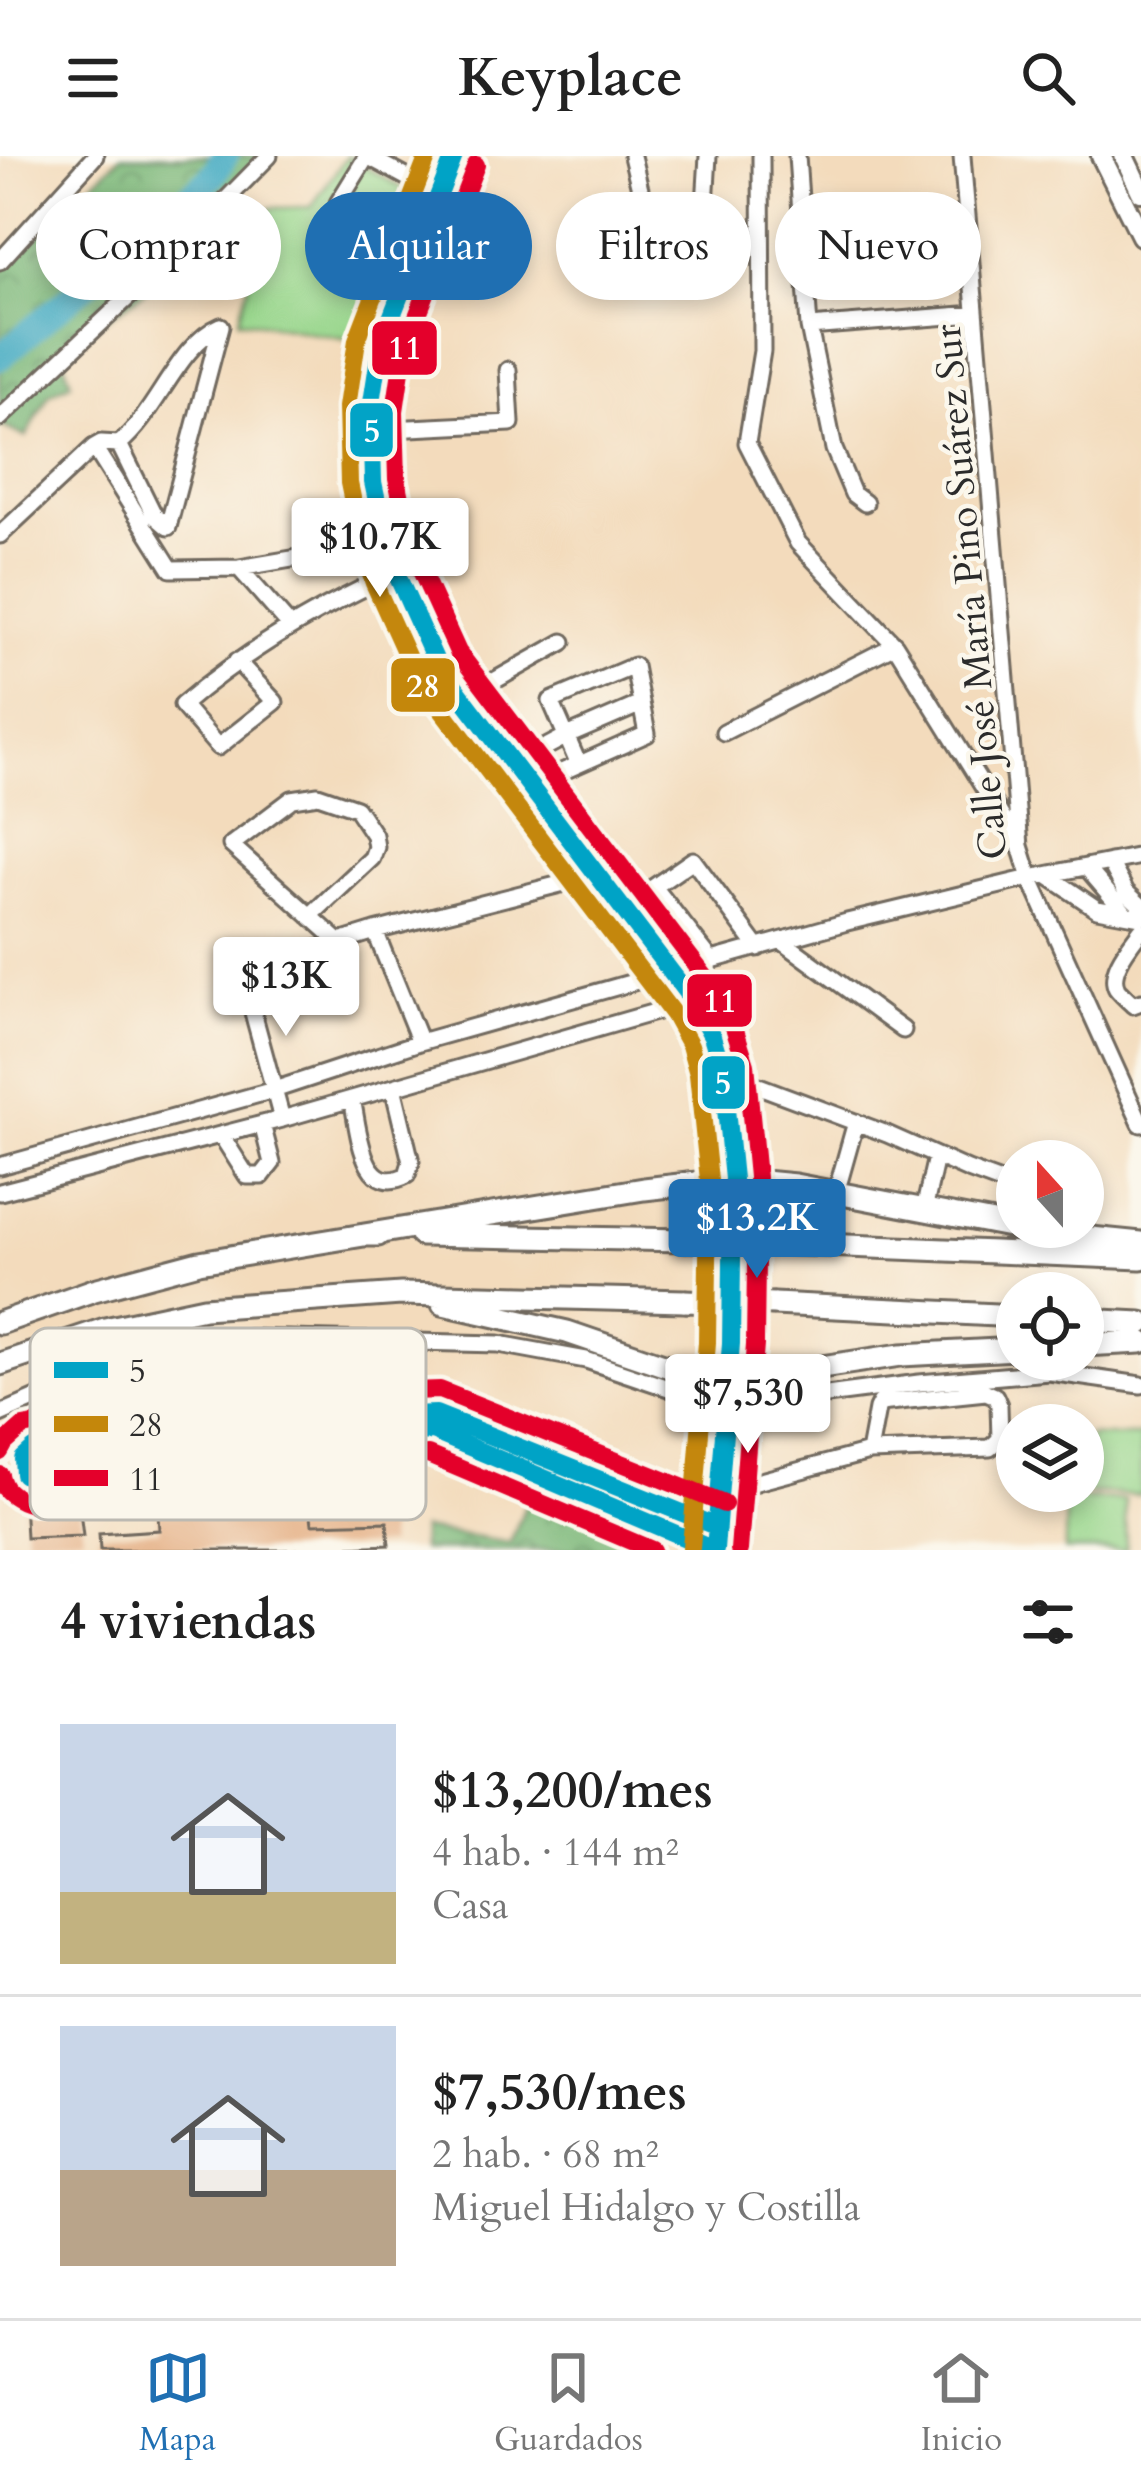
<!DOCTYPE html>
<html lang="es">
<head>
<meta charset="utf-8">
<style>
  :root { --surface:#fff; --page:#f2f2f2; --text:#222; --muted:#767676; --line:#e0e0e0; --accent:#1f6fb2 }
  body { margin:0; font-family:Cardo,serif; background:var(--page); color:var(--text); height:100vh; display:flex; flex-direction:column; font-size:45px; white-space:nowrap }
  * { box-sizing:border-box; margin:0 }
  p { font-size:39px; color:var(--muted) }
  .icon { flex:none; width:66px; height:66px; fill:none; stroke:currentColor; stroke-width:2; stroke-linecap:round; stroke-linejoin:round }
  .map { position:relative; height:1394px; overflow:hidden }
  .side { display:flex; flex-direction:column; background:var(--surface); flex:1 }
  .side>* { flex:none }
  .banner { position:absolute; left:36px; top:36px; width:1071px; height:108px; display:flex; gap:24px }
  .needle { width:78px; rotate:339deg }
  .buttons { position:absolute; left:996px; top:984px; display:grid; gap:24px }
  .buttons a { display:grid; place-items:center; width:108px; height:108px; border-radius:50%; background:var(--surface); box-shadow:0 6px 18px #0003; font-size:60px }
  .price { position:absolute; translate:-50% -102px; padding:0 27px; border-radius:12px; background:#fff; color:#222; font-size:39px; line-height:78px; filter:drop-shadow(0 3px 6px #0008) }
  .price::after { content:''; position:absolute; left:50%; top:72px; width:36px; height:27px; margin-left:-18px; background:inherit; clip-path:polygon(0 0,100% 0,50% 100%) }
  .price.on { background:var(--accent); color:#fff }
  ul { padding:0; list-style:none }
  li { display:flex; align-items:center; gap:36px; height:300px; padding:0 60px }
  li+li { border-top:3px solid var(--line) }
  li span { display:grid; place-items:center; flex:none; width:336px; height:240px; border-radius:0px; color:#555 }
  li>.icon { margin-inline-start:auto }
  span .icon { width:144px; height:144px; fill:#fffc; stroke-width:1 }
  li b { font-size:51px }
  h2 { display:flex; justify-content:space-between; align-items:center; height:144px; padding:0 60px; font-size:51px }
  .chip { padding:0 42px; border-radius:54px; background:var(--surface); box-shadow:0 6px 18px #0003; font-size:42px; line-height:108px }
  .chip.on { background:var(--accent); color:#fff }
  header { display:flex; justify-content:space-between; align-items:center; height:156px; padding:0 60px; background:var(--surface); font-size:54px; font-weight:800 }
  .tab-bar { display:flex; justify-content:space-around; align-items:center; height:168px; border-top:3px solid var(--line); background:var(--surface); font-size:33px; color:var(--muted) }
  .tab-bar a { display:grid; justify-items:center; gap:6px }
  .tab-bar .on { color:var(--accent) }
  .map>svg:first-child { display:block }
  .grass { fill:#98d68c; stroke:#62805c; stroke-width:3 }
  .forest { fill:url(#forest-crowns); stroke:#527152; stroke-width:3 }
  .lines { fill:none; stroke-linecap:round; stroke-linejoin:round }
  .river { stroke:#44abc3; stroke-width:27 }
  .building { fill:#e3aa7e }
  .minor-casing { stroke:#71695e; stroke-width:21 }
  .major-casing { stroke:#71695e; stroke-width:24 }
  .highway-casing { stroke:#71695e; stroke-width:27 }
  .minor { stroke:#fff; stroke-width:15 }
  .major { stroke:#fff; stroke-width:18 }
  .highway { stroke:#fff; stroke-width:21 }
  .highway-bridge-casing { stroke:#71695e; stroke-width:27; stroke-linecap:butt }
  .highway-bridge { stroke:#fff; stroke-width:21 }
  .bus-1-casing { stroke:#fbf7ec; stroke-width:27 }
  .bus-2-casing { stroke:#fbf7ec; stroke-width:27 }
  .bus-3-casing { stroke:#fbf7ec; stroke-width:27 }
  .bus-1 { stroke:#02a3c6; stroke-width:18 }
  .bus-2 { stroke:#c4870b; stroke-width:18 }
  .bus-3 { stroke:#e4002b; stroke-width:18 }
  .labels { text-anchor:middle; stroke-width:9; stroke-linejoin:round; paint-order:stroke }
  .street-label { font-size:39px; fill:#2b2b2b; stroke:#fbf7ec }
  .key { fill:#fbf7ec; stroke:#bdbab2; stroke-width:3 }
  .key-label { font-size:33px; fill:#2b2b2b }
  .line-badge { stroke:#fbf7ec; stroke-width:4.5 }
  .badge-label { font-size:33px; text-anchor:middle; font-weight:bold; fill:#fff }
</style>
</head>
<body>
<header><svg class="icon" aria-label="menu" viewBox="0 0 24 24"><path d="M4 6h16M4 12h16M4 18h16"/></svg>Keyplace<svg class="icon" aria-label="search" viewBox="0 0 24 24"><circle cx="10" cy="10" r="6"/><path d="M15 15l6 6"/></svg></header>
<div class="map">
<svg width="1141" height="1394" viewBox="0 0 1141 1394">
  <defs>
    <pattern id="forest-crowns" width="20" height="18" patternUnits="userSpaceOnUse" patternTransform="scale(3)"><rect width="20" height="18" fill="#7ab778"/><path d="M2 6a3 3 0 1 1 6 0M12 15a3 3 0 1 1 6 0" fill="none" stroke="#649563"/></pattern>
  </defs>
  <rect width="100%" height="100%" fill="#fbf7ec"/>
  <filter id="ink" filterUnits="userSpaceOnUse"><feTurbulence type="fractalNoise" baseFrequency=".00833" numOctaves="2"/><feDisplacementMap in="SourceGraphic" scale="24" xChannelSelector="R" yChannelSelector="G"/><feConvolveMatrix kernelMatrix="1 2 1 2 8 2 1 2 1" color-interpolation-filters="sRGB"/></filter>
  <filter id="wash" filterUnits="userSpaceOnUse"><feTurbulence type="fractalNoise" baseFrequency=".004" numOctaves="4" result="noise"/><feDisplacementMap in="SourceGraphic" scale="48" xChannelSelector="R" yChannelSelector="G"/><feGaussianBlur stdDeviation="2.7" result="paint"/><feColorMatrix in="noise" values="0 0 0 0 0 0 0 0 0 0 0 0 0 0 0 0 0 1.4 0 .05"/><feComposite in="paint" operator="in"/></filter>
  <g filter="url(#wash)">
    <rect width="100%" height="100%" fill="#f3dbbc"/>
    <!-- grass -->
    <path class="grass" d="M347,0L424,45L369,187L239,163L270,52L311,51Z
      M1089,1280H1141V1339L1084,1337Z
      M1066,1343L1125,1344L1126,1394H1065Z"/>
    <!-- forest -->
    <path class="forest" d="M121,0H265L164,122L60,195L71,226L49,238L26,281L0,269V116Z
      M533,1331L677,1394H421V1373L510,1387Z"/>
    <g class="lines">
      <!-- river -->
      <path class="river" d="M0,201L211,22L225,0"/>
    </g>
    <g id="blocks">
      <!-- building -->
      <path class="building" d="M306,1320L312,1368L387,1366L389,1389L283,1394H100L99,1378L159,1374L156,1329Z
        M78,1340L83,1380L26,1382L24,1343Z"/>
    </g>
  </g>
  <g filter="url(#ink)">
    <use href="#blocks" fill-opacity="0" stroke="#71695e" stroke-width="3"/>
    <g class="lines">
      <!-- minor casing -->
      <g class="minor-casing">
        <path id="minor" d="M454,0L381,188L371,253L373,326L386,387L396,417L437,508L693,845L712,880L722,913L733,1023L731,1187L715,1394
          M472,0L403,182L390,273L391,319L403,380L413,410L452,495L478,534L712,838C742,898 753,945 736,1012
          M632,0L649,70L704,65L708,0
          M761,0L762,195L747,287L798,387L895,489L1018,687
          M797,0L809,171L834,293L853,338L865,347
          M962,0L1020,690L1030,722L1141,968
          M338,47L367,0L443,41
          M0,105L95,0
          M809,171L975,158
          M0,262L153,118L269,0
          M390,273L511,267L508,214
          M119,288L154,359L168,371L221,170
          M94,291L171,413L239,412L386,387
          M0,379L94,291L101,287L119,288C158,256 178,188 221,170
          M239,412L290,470
          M237,505L275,546L218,591L182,549C249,492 324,448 405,413
          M478,534L563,486
          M724,576L895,489
          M529,600L567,580L641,548
          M539,626L647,578L634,510L551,545L578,607
          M1110,706L1126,736L1141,750
          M1086,711L1126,758
          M1047,719L1097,753L1141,761
          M654,731L712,805
          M638,742L693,704L758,792
          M310,760L372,702L376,691L374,679L356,652L318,639L292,643L231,689L338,785
          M1141,774C1131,788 1107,815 1117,833C1118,835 1131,847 1133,849L1141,846
          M375,775L420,886
          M782,785L903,874
          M743,924L887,978L968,1014L1017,1032
          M352,943C359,972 361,1043 407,1019L411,1006L393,931
          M282,963L242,816L375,775L596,719
          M221,979L247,1020H262L272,1007L262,968
          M0,1010L274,934L420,886L847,766L1030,722L1141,700
          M0,1036L282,963L697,844
          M836,1037L856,966
          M924,1054L936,1001
          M0,1258L112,1209L249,1182L499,1188L586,1204L727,1252L919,1227L1049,1216L1141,1229
          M159,1292L178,1311L279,1308L305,1286
          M719,1336L869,1296L990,1292L1000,1283L999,1249L995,1240L986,1236L880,1247L877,1253L869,1296
          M714,1394L432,1275L93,1299L55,1314L52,1322L37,1326L24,1318L23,1303L34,1293L53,1297L90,1282L360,1261L436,1258L715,1370"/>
      </g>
      <!-- major casing -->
      <g class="major-casing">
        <path id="major" d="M1101,0L1141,80
          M1124,0L1141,36"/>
      </g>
      <!-- highway casing -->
      <g class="highway-casing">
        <path id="highway" d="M364,1079L644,1033L733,1023L795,1029L1051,1078L1141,1087
          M421,1079L685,1084
          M774,1087L1141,1102
          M443,1148L567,1176L687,1217L728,1225L901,1199L1017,1193
          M774,1148L1017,1160
          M1083,1164L1141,1167
          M0,1167L94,1134L199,1106L364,1079H378
          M1083,1189L1141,1186
          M0,1208L105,1173L204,1152L401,1138L685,1145"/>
      </g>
      <!-- minor -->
      <use href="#minor" class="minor"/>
      <!-- major -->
      <use href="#major" class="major"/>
      <!-- highway -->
      <use href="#highway" class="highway"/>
      <!-- highway-bridge casing -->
      <g class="highway-bridge-casing">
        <path id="highway-bridge" d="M685,1084L774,1087
          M685,1145L774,1148"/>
      </g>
      <!-- highway-bridge -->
      <use href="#highway-bridge" class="highway-bridge"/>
      <!-- bus-1 casing -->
      <g class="bus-1-casing">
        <path id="bus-1" d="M454,0L381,188L371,253L373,326L386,387L396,417L437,508L693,845L712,880L722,913L733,1023L731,1187L715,1394
          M714,1394L432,1275L93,1299L55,1314L52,1322L37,1326L24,1318L23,1303L34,1293L53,1297L90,1282L360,1261L436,1258L715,1370"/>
      </g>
      <!-- bus-2 casing -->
      <g class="bus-2-casing">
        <path id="bus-2" d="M428,0L357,184L347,251L349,327L363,395L374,427L416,520L673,858L690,889L698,918L709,1024L707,1186L691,1392"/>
      </g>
      <!-- bus-3 casing -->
      <g class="bus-3-casing">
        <path id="bus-3" d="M476,9L404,194L395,255L397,323L409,381L418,408L458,496L712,830L734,871L746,908L757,1021L755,1189L739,1394
          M0,1296L5,1287L23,1271L34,1269L51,1272L86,1258L358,1237L440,1234L724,1348
          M0,1319C3,1331 6,1335 17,1342C48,1361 71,1334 98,1323L428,1299L652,1394"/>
      </g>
      <!-- bus-1 -->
      <use href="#bus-1" class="bus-1"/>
      <!-- bus-2 -->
      <use href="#bus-2" class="bus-2"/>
      <!-- bus-3 -->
      <use href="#bus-3" class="bus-3"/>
    </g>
  </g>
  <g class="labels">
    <!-- street labels -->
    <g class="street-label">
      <text transform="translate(969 436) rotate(-95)" y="14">Calle José María Pino Suárez Sur</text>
    </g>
  </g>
  <!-- legend -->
  <rect x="30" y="1172" width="396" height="192" rx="18" class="key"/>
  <rect x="54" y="1206" width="54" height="16" fill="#02a3c6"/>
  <rect x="54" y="1260" width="54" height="16" fill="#c4870b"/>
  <rect x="54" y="1314" width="54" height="16" fill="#e4002b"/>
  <g class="key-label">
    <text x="129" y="1226">5</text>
    <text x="129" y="1280">28</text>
    <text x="129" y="1334">11</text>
  </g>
  <g class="line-badge">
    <rect x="370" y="163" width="69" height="58" rx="12" fill="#e4002b"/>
    <rect x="348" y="245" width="47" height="58" rx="12" fill="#02a3c6"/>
    <rect x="389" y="500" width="68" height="58" rx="12" fill="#c4870b"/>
    <rect x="685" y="816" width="69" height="57" rx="12" fill="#e4002b"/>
    <rect x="700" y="898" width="47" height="57" rx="12" fill="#02a3c6"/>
  </g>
  <g class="badge-label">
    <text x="405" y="203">11</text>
    <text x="372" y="286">5</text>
    <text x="423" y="541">28</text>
    <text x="720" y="856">11</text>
    <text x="723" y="938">5</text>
  </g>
</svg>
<div class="buttons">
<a><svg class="needle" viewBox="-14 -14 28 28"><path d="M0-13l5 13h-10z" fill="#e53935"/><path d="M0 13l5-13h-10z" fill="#767676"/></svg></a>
<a><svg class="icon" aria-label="locate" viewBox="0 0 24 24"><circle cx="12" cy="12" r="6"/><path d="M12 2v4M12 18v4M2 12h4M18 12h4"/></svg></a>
<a><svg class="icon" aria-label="layers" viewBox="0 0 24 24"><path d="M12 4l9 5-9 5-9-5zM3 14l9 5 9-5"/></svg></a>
</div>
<b class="price" style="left:380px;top:444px">$10.7K</b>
<b class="price" style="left:286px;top:883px">$13K</b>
<b class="price on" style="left:757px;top:1125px">$13.2K</b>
<b class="price" style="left:748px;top:1300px">$7,530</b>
<div class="banner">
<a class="chip">Comprar</a>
<a class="chip on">Alquilar</a>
<a class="chip">Filtros</a>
<a class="chip">Nuevo</a>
</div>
</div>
<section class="side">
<h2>4 viviendas<svg class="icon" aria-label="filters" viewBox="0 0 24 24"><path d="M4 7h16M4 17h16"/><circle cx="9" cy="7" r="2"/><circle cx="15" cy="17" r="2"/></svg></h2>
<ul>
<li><span style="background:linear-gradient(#c9d6e8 70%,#c2b280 0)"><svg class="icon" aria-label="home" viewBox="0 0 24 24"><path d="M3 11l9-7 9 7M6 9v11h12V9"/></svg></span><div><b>$13,200/mes</b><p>4 hab. · 144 m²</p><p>Casa</p></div></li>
<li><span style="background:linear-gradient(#c9d6e8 60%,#b9a48a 0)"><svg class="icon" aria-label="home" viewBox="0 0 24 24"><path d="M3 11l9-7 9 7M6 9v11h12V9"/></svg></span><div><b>$7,530/mes</b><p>2 hab. · 68 m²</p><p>Miguel Hidalgo y Costilla</p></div></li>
</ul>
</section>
<nav class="tab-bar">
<a class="on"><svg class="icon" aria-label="map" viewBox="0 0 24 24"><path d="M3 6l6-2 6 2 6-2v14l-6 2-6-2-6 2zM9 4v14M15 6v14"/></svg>Mapa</a>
<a><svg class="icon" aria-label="saved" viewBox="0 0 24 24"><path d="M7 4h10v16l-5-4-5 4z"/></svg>Guardados</a>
<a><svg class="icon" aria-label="home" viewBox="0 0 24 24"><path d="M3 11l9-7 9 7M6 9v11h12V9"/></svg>Inicio</a>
</nav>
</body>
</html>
